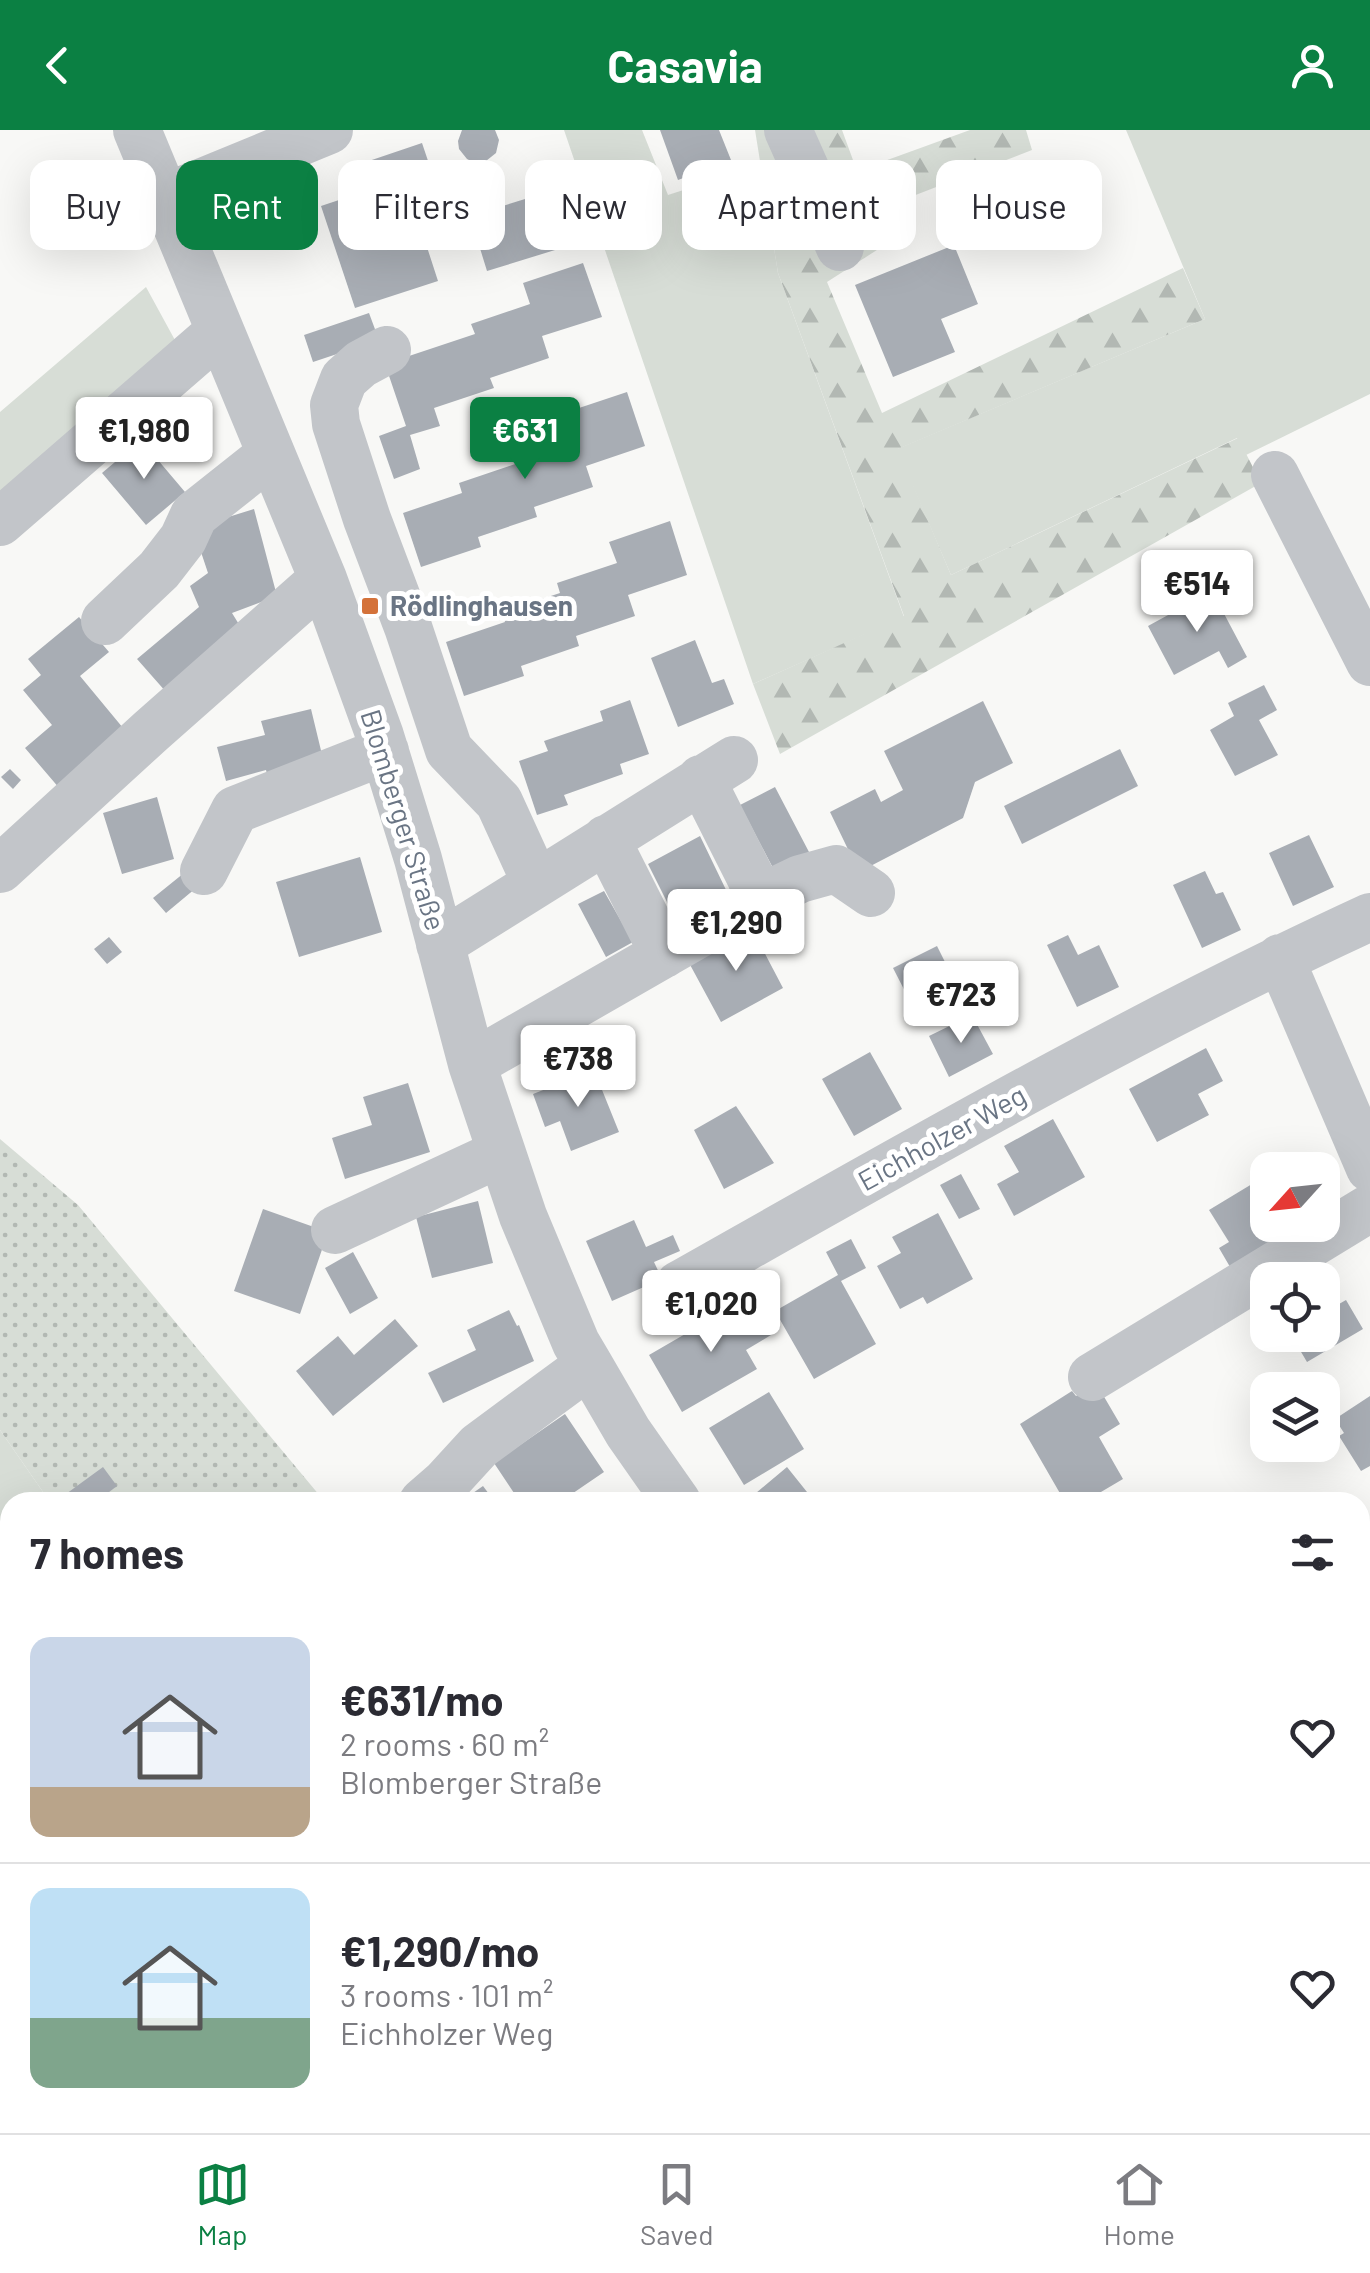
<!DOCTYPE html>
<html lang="en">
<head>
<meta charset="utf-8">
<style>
  :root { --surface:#fff; --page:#f2f2f3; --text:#2b2b33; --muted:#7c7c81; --line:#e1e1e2; --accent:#0b8043 }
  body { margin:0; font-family:Barlow,sans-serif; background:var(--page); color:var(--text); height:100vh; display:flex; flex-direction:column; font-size:38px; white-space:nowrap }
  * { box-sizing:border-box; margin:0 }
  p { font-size:32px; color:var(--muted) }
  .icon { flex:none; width:55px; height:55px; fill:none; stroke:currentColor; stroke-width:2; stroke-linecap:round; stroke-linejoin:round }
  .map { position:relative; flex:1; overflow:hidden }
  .side { position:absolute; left:0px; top:1362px; width:1370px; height:642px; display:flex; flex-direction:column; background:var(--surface); border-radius:30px 30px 0 0; box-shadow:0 10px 40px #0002 }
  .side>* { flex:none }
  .banner { position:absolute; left:30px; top:30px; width:1310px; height:90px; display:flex; gap:20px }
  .needle { width:65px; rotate:243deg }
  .tools { position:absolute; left:1250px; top:1022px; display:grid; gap:20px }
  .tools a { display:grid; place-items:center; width:90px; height:90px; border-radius:20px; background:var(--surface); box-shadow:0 10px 40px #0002; font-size:50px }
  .price { position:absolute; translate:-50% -85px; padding:0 22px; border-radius:10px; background:#fff; color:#222; font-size:32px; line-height:65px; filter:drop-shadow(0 2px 5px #0008) }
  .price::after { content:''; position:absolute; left:50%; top:60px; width:30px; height:22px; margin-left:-15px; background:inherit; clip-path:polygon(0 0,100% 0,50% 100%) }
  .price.on { background:var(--accent); color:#fff }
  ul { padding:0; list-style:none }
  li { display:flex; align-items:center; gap:30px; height:250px; padding:0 30px }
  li+li { border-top:2px solid var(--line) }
  li span { display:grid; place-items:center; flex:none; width:280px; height:200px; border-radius:20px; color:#555 }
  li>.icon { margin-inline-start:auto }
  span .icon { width:120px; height:120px; fill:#fffc; stroke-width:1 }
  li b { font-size:42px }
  h2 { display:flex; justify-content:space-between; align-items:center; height:120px; padding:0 30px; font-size:42px }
  .pill { padding:0 35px; border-radius:20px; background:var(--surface); box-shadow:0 10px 40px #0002; font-size:35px; line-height:90px }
  .pill.on { background:var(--accent); color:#fff }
  header { display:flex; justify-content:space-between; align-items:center; height:130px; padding:0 30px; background:var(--accent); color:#fff; font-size:45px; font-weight:700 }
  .tab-bar { display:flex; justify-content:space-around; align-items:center; height:140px; border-top:2px solid var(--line); background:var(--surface); font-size:28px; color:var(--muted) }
  .tab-bar a { display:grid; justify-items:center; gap:5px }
  .tab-bar .on { color:var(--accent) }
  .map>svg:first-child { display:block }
  .grass { fill:#d7ddd6 }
  .forest { fill:url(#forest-firs) }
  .park { fill:url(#park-dots) }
  .building { fill:#a8adb4 }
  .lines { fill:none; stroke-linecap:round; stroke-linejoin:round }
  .minor { stroke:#c2c5c9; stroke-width:48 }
  .poi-dot { fill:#d4723a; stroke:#fff; stroke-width:4 }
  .labels { text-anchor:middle; stroke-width:10; stroke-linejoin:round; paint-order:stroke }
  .poi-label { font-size:28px; font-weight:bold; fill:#6a7584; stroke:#fff; text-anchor:start }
  .street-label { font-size:28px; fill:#6a7584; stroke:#fff }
</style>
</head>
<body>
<header><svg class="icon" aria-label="back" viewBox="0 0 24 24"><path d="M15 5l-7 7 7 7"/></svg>Casavia<svg class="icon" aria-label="person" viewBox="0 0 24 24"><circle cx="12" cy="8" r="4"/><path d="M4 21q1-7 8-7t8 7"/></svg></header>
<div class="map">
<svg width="1370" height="2003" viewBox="0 0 1370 2003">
  <defs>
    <pattern id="forest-firs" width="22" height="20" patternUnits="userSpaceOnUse" patternTransform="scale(2.5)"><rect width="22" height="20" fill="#d7ddd6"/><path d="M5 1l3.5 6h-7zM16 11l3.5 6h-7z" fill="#b2b8b3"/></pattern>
    <pattern id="park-dots" width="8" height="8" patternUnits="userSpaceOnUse" patternTransform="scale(2.5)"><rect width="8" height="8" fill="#d7ddd6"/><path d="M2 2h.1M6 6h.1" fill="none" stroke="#b2b8b3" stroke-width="1.8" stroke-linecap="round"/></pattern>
  </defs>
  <rect width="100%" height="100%" fill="#f8f8f6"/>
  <!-- grass -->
  <path class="grass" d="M564,0H642L668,65L761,35L778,143L904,487L753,554Z
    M1126,0H1370V264L1246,325L1237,308L951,445L897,319L1205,189Z
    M146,157L176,212L0,364V282Z
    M0,1300L50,1372H10V1443L0,1452Z"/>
  <!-- forest -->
  <path class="forest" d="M755,0H842L857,41L970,0H1026L1032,20L887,76L891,111L827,152L882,283L1183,138L1205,189L898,319L951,445L1238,308L1261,353L780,624L753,554L904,486L778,143Z"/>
  <!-- park -->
  <path class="park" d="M0,1009L78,1075L325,1372H50L0,1300Z
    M10,1443V1995H45L40,2003H0V1452Z"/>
  <!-- building -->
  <path class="building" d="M462,0H495L499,10L496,23L486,31L473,32L467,29L459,19L458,11Z
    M660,0H719L731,30L678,50Z
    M422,13L453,105L426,114L438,151L355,178L321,76L369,60L360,34Z
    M551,61L568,116L487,141L470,86Z
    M954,115L978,174L941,189L955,222L893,247L855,155Z
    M583,133L602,187L542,206L549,228L490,248L494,258L434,278L440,296L410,305L420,339L394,349L379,306L406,296L385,234L475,204L471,194L530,174L523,153Z
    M369,183L379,210L313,232L304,205Z
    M627,262L645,316L586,336L593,357L534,377L537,387L478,407L481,417L421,437L403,383L462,363L459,353L518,333L515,324L574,303L567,282Z
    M141,310L185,362L146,395L102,343Z
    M254,379L277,466L232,483L248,509L174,571L137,529L199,477L190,456L208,443L193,398Z
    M670,391L687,445L628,465L635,486L576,506L579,516L521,536L524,546L464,566L446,512L505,492L502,482L560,463L557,453L617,433L609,412Z
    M1212,461L1247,527L1228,538L1219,521L1174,545L1148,496Z
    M79,487L109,522L80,546L128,604L60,659L25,618L52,595L23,560L41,545L28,529Z
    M695,510L712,553L724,549L734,574L678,597L651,528Z
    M1264,555L1277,580L1259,590L1278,625L1235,646L1210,600L1234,586L1228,573Z
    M630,570L649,624L620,634L623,644L564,665L568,675L537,685L519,631L548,621L544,611L603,591L600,581Z
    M983,571L1013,633L975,652L963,688L859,742L830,682L875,659L881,672L903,660L884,621Z
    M311,579L325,637L269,651L266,640L226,651L217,617L265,605L261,591Z
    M1120,619L1138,656L1022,714L1004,676Z
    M10,639L21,650L13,659L1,647Z
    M775,657L809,722L774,740L740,675Z
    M157,667L174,729L122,744L103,683Z
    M1309,705L1334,757L1293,776L1269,723Z
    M700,706L728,764L677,792L648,734Z
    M360,727L382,802L299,827L276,752Z
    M1205,741L1216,764L1223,762L1241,800L1202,818L1173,755Z
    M184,743L196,758L166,783L153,768Z
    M604,761L633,812L606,827L578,774Z
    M751,797L783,858L721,892L688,831Z
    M1068,805L1078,825L1099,815L1119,857L1077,877L1047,815Z
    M109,807L122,822L107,834L94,819Z
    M937,816L957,856L913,877L893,838Z
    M972,885L993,924L949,947L929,906Z
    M1206,918L1223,951L1198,964L1209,985L1157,1012L1129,959Z
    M870,922L902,979L854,1006L822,949Z
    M594,940L619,1002L571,1021L560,991L545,997L533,964Z
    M408,953L430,1022L345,1049L332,1008L372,995L363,967Z
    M736,976L774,1033L724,1059L694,1000Z
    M1053,989L1085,1047L1014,1086L997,1054L1019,1042L1004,1016Z
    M961,1044L980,1079L959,1089L940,1055Z
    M1252,1054L1268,1081V1095H1276L1285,1110L1233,1142L1219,1118L1229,1112L1209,1080Z
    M478,1071L493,1133L432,1148L416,1087Z
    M263,1079L328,1102L300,1184L234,1161Z
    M938,1083L973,1149L927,1174L923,1167L900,1179L877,1136L901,1123L892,1107Z
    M634,1090L646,1117L673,1105L680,1121L654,1132L662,1149L612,1171L586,1111Z
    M851,1109L866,1138L841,1151L876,1214L814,1249L775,1181L838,1145L826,1122Z
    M1316,1119L1332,1145L1325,1149L1339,1174L1346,1170L1363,1199L1307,1232L1291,1205H1322V1150H1295Z
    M353,1122L378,1168L350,1184L325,1138Z
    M749,1167L771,1205L746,1220L757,1239L682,1282L649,1225Z
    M509,1180L517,1196L519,1195L534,1231L443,1273L428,1243L476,1220L467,1200Z
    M395,1189L418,1216L333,1286L296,1241L338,1206L354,1225Z
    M1096,1253L1120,1294L1099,1307L1123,1349L1084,1372H1065L1020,1294L1072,1261L1076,1266Z
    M769,1262L804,1319L744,1355L709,1298Z
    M1370,1266V1336L1361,1341L1339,1306L1344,1303L1335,1289Z
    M565,1284L604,1342L560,1372H520L494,1333Z
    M103,1337L117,1356L96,1372H55Z
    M787,1337L815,1372H754L750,1368Z
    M483,1356L495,1372H460Z
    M0,1756L10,1769V1828L0,1816Z
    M937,1995H1002L993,2003H944Z
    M1307,1995H1362L1369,2003H1297Z"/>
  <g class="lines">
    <!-- minor -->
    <path class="minor" d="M137,0L323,449L380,606L418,729L472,934L523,1086L576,1213L589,1235L628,1302L677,1372
      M788,0L840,117
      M164,68L329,0
      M387,220L361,234L344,249L334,275L336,294L367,389L408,497L449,620L499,672L536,753
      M1275,345L1370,532
      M0,392L220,201
      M105,491L159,440L183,409L194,385L271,324
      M701,649L761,768
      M606,709L664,824
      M0,739L151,601L323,449
      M204,741L235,680L385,621
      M440,814L734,630
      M1280,828L1370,1038
      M472,934L761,768L800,749L836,739L871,763
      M335,1100L501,1023
      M679,1155C906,1027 1133,896 1370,787
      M1092,1247L1370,1078
      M423,1372L446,1352L479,1316L589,1235
      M838,1995L845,2003
      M1191,1995L1197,2003"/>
  </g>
  <!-- markers -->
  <rect class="poi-dot" x="360" y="466" width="20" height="20" rx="5"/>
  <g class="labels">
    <!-- poi labels -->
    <g class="poi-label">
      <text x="390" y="486">Rödlinghausen</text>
    </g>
    <!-- street labels -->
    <g class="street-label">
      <text transform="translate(403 690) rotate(73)" y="10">Blomberger Straße</text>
      <text transform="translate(942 1008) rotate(-29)" y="10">Eichholzer Weg</text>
    </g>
  </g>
</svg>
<div class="tools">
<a><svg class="needle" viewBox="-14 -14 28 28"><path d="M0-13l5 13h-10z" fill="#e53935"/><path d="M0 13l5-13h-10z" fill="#7c7c81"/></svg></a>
<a><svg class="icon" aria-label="locate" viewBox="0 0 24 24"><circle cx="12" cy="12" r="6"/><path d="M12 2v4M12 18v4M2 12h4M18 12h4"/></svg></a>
<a><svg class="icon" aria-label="layers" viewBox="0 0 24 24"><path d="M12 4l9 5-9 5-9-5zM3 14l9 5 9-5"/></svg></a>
</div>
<b class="price" style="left:144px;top:352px">€1,980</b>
<b class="price on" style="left:525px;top:352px">€631</b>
<b class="price" style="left:1197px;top:505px">€514</b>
<b class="price" style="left:736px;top:844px">€1,290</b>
<b class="price" style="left:961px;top:916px">€723</b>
<b class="price" style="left:578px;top:980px">€738</b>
<b class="price" style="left:711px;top:1225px">€1,020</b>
<div class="banner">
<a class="pill">Buy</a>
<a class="pill on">Rent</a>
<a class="pill">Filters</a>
<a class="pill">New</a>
<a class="pill">Apartment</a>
<a class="pill">House</a>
</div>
<section class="side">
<h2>7 homes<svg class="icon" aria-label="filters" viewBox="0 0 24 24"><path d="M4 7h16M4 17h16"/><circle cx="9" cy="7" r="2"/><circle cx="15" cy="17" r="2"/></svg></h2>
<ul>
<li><span style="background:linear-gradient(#c9d6e8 75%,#b9a48a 0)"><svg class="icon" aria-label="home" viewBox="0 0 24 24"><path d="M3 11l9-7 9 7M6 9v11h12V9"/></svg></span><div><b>€631/mo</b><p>2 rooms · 60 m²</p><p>Blomberger Straße</p></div><svg class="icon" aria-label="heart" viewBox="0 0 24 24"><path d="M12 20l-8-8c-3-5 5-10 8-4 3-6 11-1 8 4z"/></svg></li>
<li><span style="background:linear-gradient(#bfe0f5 65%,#7fa58c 0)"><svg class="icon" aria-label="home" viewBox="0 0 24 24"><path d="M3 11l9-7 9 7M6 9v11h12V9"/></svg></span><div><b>€1,290/mo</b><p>3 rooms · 101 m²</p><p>Eichholzer Weg</p></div><svg class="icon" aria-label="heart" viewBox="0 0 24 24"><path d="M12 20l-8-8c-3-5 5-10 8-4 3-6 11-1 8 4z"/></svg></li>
</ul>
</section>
</div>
<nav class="tab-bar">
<a class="on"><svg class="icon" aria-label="map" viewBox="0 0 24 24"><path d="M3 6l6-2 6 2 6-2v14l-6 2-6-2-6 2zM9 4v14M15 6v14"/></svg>Map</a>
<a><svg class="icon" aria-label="saved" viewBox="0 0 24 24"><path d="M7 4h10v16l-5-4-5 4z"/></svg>Saved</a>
<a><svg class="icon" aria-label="home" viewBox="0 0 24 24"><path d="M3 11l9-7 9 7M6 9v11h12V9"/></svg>Home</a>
</nav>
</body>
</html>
